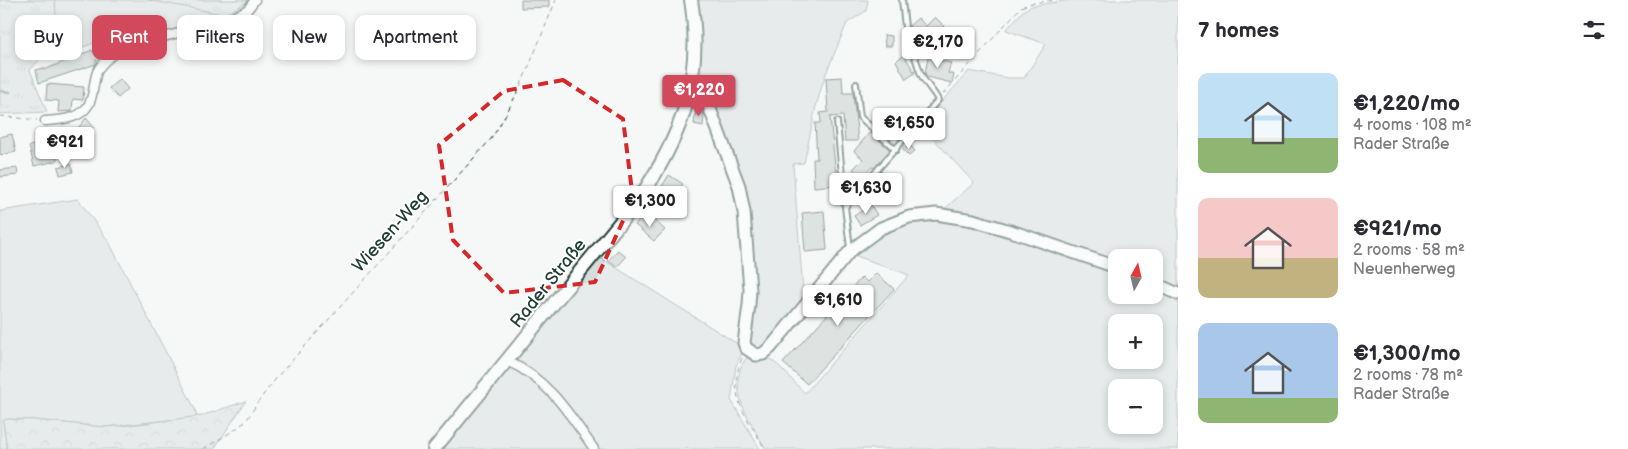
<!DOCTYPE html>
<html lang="en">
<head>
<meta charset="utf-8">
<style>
  :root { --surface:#fff; --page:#f7f7f7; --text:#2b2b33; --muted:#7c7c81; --accent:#d1495b }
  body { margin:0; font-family:"Balsamiq Sans",sans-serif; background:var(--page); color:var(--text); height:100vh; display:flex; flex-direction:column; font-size:19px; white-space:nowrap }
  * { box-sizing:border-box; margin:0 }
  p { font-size:16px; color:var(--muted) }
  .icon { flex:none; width:28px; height:28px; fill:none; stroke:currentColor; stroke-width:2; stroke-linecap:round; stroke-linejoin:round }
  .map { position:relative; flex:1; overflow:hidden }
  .panel { display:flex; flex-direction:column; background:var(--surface); width:450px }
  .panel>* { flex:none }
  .top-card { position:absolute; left:15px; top:15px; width:475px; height:45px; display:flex; gap:10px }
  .needle { width:32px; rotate:8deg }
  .tools { position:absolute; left:1108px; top:249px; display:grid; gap:10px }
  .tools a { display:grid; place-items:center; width:55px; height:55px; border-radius:10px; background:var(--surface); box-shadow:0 2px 8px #0003; font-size:25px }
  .price { position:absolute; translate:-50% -42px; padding:0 11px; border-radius:5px; background:#fff; color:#222; font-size:16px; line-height:32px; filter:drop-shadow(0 1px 2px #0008) }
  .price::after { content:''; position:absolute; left:50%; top:30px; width:15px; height:11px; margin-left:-8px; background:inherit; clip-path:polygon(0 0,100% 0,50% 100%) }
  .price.active { background:var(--accent); color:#fff }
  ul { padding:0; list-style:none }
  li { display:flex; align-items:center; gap:15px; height:125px; padding:0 20px }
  li span { display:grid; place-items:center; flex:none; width:140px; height:100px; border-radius:10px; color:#555 }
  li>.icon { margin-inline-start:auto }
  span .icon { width:60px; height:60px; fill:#fffc; stroke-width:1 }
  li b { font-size:21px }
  h2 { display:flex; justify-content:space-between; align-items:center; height:60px; padding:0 20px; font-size:21px }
  .chip { padding:0 18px; border-radius:10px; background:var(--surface); box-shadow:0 2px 8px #0003; font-size:18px; line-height:45px }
  .chip.active { background:var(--accent); color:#fff }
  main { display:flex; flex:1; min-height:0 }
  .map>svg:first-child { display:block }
  .grass { fill:#d6dcdb; stroke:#7a8c88; fill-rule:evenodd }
  .forest { fill:url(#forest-crowns); stroke:#7a8c88 }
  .park { fill:url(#park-tufts); stroke:#7a8c88 }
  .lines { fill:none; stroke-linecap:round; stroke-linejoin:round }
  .stream { stroke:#72857f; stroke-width:2.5 }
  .building { fill:#c0c9c6; stroke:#1f3d34 }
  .lane-casing { stroke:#1f3d34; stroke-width:8 }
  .street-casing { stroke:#1f3d34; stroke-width:11 }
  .secondary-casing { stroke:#1f3d34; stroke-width:15 }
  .primary-casing { stroke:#1f3d34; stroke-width:16 }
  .path { stroke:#1f3d34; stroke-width:1; stroke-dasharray:5 4; stroke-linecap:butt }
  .lane { stroke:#fff; stroke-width:4 }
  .street { stroke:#fff; stroke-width:8 }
  .secondary { stroke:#fff; stroke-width:11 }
  .primary { stroke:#fff; stroke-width:12 }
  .marked { fill:none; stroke:#d62828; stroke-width:4; stroke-dasharray:10 6; stroke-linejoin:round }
  .labels { text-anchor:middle; stroke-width:4; stroke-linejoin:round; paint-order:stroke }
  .street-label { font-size:18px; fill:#1f3d34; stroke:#fff }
</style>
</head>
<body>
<main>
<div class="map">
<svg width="1178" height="449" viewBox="0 0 1178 449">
  <defs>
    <pattern id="forest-crowns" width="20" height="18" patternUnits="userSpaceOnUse" patternTransform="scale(1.25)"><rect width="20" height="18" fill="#d6dcdb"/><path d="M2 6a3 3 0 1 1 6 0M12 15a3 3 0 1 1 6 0" fill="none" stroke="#b7bebd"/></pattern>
    <pattern id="park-tufts" width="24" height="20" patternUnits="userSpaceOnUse" patternTransform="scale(1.25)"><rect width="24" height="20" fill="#d6dcdb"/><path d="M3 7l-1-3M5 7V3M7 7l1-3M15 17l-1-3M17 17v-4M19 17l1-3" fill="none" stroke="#b7bebd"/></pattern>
  </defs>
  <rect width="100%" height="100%" fill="#f6f7f7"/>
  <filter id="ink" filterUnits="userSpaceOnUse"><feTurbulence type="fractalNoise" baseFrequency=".02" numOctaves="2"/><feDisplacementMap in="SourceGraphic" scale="10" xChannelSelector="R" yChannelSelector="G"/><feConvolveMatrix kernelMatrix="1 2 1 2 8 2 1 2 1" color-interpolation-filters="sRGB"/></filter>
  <g filter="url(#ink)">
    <!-- grass -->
    <path class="grass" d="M0,0H254L247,9L227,20L126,45L118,34L75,50L68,35L22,45Z
      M692,0H868L866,11L847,23L825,76L816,106L804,163L793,164L804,303L763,354L747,347L745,212L694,72Z
      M1070,0H1178V292L1154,281V258H1116V265L941,212L974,183L921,125L969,71L1008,78H1024L1046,44L1006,30L1023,11L1031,6Z
      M78,199L109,242L195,409L197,417L105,427L34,420L7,419L3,421L7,449H0V211Z
      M950,217L1116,269V295H1154V286L1178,297V449H766C753,426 730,395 741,367C742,364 745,360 747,357C754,358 761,357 767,358C780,363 794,384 805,393L909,275L854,255L859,248L896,224ZM1116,322H1154V360H1116ZM1116,388H1154V425H1116Z
      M596,255L744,348L736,366L731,400L760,449H436Z"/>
    <!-- forest -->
    <path class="forest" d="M246,401L214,449H7L3,421L7,419L34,420L105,427L130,425L201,416Z"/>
    <!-- park -->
    <path class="park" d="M0,0H55L59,54L42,57L30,70L47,112L0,114Z
      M148,0H249L232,11L222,14Z"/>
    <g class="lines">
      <!-- stream -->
      <path class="stream" d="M0,91L10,92"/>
    </g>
    <!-- building -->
    <path class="building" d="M521,0H549V7L521,8Z
      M935,17L944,26L925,44L923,42L921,44L914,37L917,34L909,26L918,18L926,26Z
      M884,35L892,36V46H885Z
      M98,49L101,57L96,60V64L39,83L36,70L44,68V70L92,50V52Z
      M929,53L939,55L937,60L951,63L948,73L954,75L952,83L927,77L925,73Z
      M904,55L915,73L906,79L896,61Z
      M842,77L843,93H853L858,141H845L843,116L830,117L837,185L814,187L813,159H817L815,123H821L820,113L828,112L826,78Z
      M120,79L128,89L118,98L109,88Z
      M47,84L84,87L83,100L73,99L72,111L58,112L59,101L46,100Z
      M696,109H702L704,115L703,126L694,124Z
      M86,118L94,127L82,138L76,131Z
      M870,132L890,150L874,168L872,167L861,177L853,169L863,159L854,151Z
      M12,134L16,152L0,155V137Z
      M43,143L44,151L55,149L57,161L34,166L29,146Z
      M909,144L915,151L909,156L902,149Z
      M71,164L73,172L60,175L58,167Z
      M17,168L18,175L0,177V170Z
      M669,175L683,184L678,191L675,189L671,195L661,188Z
      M871,205L877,215L860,225L854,216Z
      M824,211L827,250L805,252L802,213Z
      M643,216L650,222L653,219L665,230L654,241L635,225Z
      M618,250L626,257L617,267L608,261Z
      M876,273L894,289L807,384L783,363L862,277L867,282Z"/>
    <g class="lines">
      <!-- lane casing -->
      <g class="lane-casing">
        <path id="lane" d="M856,84L860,117L896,150
          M837,122L845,207
          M850,248L845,207L938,100C933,90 924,83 920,72L905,27L902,0"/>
      </g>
      <!-- street casing -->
      <g class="street-casing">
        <path id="street" d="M45,121C63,120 85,119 91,99C94,90 94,80 97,72C103,60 115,53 126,47L228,20L248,9L255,0
          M507,361C548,379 569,413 594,449"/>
      </g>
      <!-- secondary casing -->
      <g class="secondary-casing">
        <path id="secondary" d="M692,74L707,101L728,157L739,186L744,212L750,290L749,305L744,343L746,348L756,355L763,354L771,347L850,251L881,228L909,217L936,214L973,220L1017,233L1116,267
          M1154,283L1178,294"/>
      </g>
      <!-- primary casing -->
      <g class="primary-casing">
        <path id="primary" d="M434,449L637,202C681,138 704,79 691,0"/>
      </g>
      <!-- path -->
      <path class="path" d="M943,94L1021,7L1032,3L1057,0
        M0,116L37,120
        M742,358C726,396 747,417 765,449
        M203,449L233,431L246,421L260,399L278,376L491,139C521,93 535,50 556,0"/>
      <!-- lane -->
      <use href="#lane" class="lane"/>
      <!-- street -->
      <use href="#street" class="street"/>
      <!-- secondary -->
      <use href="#secondary" class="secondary"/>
      <!-- primary -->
      <use href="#primary" class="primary"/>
    </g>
  </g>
  <!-- marked area -->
  <path d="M0 0H1178V449H0ZM563,80L623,119L633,199L595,282L504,293L453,240L439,145L504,91Z" fill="#f6f7f7" fill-opacity=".55" fill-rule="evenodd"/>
  <path class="marked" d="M563,80L623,119L633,199L595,282L504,293L453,240L439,145L504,91Z"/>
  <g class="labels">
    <!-- street labels -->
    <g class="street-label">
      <text transform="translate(390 231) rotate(-48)" y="6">Wiesen-Weg</text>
      <text transform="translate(548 283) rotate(-51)" y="6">Rader Straße</text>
    </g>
  </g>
</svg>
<div class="tools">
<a><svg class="needle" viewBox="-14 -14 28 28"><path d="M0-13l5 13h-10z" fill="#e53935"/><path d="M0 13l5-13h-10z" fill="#7c7c81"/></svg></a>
<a>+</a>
<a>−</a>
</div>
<b class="price" style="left:938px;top:69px">€2,170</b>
<b class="price active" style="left:699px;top:117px">€1,220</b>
<b class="price" style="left:909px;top:150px">€1,650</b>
<b class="price" style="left:65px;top:169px">€921</b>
<b class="price" style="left:866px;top:215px">€1,630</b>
<b class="price" style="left:650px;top:228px">€1,300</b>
<b class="price" style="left:838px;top:327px">€1,610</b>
<div class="top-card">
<a class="chip">Buy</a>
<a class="chip active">Rent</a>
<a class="chip">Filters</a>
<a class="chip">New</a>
<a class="chip">Apartment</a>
</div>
</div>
<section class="panel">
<h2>7 homes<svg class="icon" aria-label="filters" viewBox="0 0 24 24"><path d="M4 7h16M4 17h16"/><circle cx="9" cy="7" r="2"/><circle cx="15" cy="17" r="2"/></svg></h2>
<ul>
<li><span style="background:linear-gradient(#bfe0f5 65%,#8fb573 0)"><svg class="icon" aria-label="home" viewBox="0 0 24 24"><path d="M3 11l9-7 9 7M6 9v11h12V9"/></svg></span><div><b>€1,220/mo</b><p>4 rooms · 108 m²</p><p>Rader Straße</p></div></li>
<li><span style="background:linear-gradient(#f6c9c9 60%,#c2b280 0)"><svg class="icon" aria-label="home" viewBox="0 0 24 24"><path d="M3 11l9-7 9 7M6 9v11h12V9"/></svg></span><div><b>€921/mo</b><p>2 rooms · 58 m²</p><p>Neuenherweg</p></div></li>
<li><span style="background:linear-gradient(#a9c7e8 75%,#8fb573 0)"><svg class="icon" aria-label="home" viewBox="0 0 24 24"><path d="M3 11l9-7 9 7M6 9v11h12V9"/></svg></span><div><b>€1,300/mo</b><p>2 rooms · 78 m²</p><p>Rader Straße</p></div></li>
</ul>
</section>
</main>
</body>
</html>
